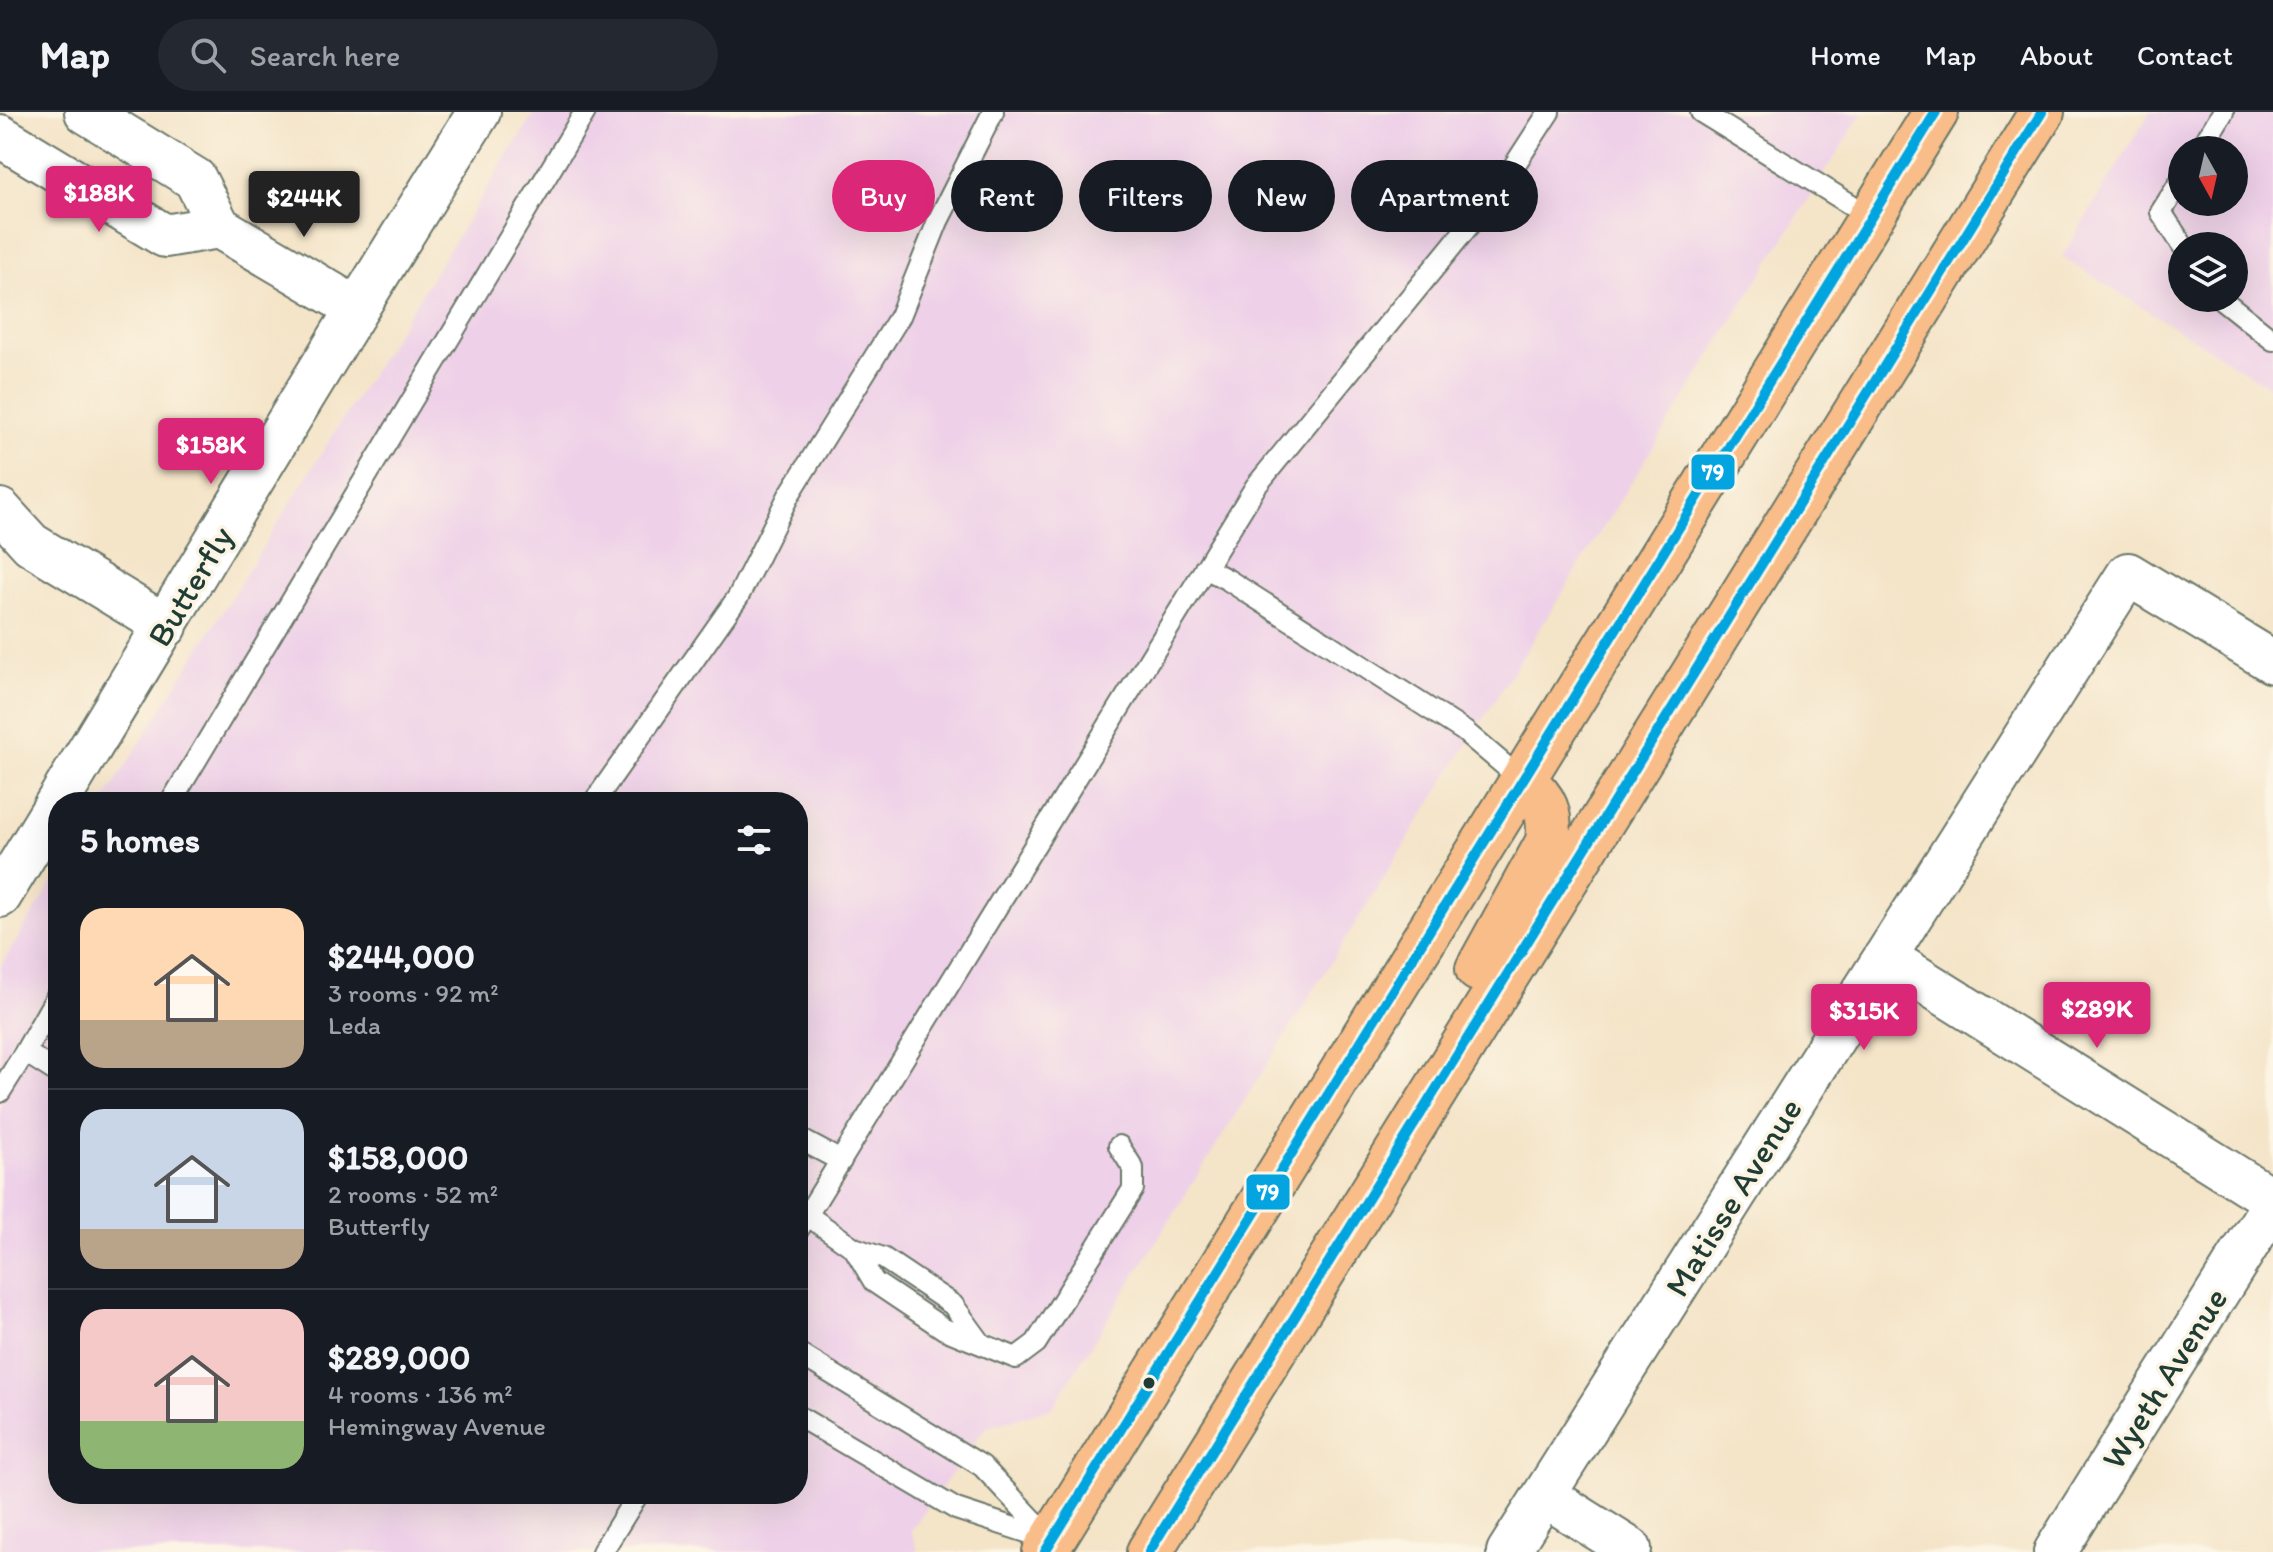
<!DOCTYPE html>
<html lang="en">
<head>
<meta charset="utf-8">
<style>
  :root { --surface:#171b24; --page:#242831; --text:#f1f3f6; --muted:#9ea1a6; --line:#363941; --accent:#db2777 }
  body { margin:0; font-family:Itim,sans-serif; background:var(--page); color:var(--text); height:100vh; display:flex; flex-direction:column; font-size:30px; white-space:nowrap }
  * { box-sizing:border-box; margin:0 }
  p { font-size:26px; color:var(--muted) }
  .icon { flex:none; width:44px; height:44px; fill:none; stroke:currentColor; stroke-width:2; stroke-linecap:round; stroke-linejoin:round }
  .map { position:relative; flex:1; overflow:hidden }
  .panel { position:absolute; left:48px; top:680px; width:760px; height:712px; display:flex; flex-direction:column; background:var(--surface); border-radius:32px; box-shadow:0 8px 32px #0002 }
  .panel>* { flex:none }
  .banner { position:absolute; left:832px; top:48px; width:760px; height:72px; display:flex; gap:16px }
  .needle { width:52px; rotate:172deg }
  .tools { position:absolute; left:2168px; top:24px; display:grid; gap:16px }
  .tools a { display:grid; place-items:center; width:80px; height:80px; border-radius:50%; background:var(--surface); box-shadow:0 8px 32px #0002; font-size:40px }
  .price { position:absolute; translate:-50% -68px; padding:0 18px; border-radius:8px; background:var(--accent); color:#fff; font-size:26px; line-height:52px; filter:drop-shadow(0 2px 4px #0008) }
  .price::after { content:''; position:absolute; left:50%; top:48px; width:24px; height:18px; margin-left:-12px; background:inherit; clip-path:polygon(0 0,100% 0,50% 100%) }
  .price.on { background:#222; color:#fff }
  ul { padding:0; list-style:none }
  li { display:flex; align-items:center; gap:24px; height:200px; padding:0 32px }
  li+li { border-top:2px solid var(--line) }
  li span { display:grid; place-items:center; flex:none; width:224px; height:160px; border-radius:24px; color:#555 }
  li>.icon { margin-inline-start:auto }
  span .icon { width:96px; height:96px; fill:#fffc; stroke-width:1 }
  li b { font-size:34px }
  h2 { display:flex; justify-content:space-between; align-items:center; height:96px; padding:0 32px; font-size:34px }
  .tag { padding:0 28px; border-radius:36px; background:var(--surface); box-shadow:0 8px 32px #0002; font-size:28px; line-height:72px }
  .tag.on { background:var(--accent); color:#fff }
  header { display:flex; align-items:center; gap:48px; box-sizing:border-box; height:112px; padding:0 40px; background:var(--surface); border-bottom:2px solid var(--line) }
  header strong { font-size:38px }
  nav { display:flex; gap:44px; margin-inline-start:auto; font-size:28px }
  .search { width:560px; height:72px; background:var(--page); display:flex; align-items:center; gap:20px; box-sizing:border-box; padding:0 28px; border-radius:44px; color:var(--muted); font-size:30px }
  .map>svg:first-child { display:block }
  .built { fill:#eed0e8; fill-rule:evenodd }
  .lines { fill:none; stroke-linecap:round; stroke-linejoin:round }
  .lane-casing { stroke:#6a7768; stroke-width:24 }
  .street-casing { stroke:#6a7768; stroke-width:46 }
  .primary-casing { stroke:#6a7768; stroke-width:48 }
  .lane { stroke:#fff; stroke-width:20 }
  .street { stroke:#fff; stroke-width:42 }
  .primary { stroke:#f8bd89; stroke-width:44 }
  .bus-1-casing { stroke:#fcf5e5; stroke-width:16 }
  .bus-1 { stroke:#03a4df; stroke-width:10 }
  .bus-dot { fill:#1f3d34; stroke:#fcf5e5; stroke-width:3 }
  .labels { text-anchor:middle; stroke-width:7; stroke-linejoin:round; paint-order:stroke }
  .street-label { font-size:34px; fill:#1f3d34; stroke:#fcf5e5 }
  .line-badge { stroke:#fcf5e5; stroke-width:3 }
  .badge-label { font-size:22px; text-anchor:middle; font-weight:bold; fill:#fff }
</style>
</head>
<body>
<header>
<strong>Map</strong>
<div class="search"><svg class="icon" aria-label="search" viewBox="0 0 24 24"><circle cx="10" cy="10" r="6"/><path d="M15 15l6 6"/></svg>Search here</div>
<nav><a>Home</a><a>Map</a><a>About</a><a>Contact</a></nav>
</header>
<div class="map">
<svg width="2273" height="1440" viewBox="0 0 2273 1440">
  <rect width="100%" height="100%" fill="#fcf5e5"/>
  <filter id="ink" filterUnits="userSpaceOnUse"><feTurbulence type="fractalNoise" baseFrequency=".0125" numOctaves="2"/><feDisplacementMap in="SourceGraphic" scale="16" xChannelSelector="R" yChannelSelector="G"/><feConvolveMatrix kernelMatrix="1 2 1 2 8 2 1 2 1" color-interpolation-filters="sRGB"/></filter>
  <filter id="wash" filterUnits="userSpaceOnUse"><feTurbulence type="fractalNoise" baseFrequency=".006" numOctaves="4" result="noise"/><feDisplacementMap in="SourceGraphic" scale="32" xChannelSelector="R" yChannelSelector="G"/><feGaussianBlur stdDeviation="1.8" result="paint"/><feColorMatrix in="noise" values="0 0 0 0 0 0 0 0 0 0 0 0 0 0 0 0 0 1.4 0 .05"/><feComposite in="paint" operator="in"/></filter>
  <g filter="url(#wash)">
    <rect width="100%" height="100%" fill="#f4e4c8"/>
    <!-- built -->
    <path class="built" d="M535,0H1863L1052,1296L985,1316L911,1418L918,1440H0V855L58,762V1382H798V690H103Z
      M2150,0H2273V277L2062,145ZM2182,38H2234V90H2182ZM2182,134H2234V186H2182Z"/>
  </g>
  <g filter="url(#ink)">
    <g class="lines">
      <!-- lane casing -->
      <g class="lane-casing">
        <path id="lane" d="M1701,0L1871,105
          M2200,38L2223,0
          M2182,67L2161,100L2183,134
          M2220,186L2273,228
          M1205,456L1228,468L1464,619L1523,669
          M171,690L585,0
          M594,690L738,485L789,383L900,204L938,109L993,0
          M58,882L25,940L58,961
          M0,980L25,940
          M798,1026L841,1049
          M807,1103L854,1136L874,1170L944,1217L1016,1246L1036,1231L1133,1077V1056L1119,1034
          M798,1118L1256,374L1501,74L1549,0
          M854,1136L883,1146L953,1193L980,1230
          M798,1241L982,1354L1053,1429
          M798,1304L956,1397L1048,1427
          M602,1440L638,1382"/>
      </g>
      <!-- street casing -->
      <g class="street-casing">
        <path id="street" d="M86,0L195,67L219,115L356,196
          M0,24L165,124L219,115
          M0,398L31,432L166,514
          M0,784C160,523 316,259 479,0
          M1885,845L2273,1088
          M1544,1383L1630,1437L1629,1440
          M1508,1440L2128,462L2273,550
          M2055,1440L2273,1092"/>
      </g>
      <!-- primary casing -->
      <g class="primary-casing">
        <path id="primary" d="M1478,857L1548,730C1551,701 1546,687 1523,669
          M1045,1440L1936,0
          M1149,1440L2042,0"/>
      </g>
      <!-- lane -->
      <use href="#lane" class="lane"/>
      <!-- street -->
      <use href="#street" class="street"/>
      <!-- primary -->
      <use href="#primary" class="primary"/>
      <!-- bus-1 casing -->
      <g class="bus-1-casing">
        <path id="bus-1" d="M1045,1440L1936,0
          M1149,1440L2042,0"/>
      </g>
      <!-- bus-1 -->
      <use href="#bus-1" class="bus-1"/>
    </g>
  </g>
  <!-- markers -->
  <circle class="bus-dot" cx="1149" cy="1271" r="7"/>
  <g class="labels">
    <!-- street labels -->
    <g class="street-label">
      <text transform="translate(190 474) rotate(-59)" y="12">Butterfly</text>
      <text transform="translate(1733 1085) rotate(-58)" y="12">Matisse Avenue</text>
      <text transform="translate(2164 1266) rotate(-58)" y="12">Wyeth Avenue</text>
    </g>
  </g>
  <g class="line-badge">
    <rect x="1690" y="341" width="46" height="38" rx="8" fill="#03a4df"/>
    <rect x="1245" y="1061" width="46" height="38" rx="8" fill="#03a4df"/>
  </g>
  <g class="badge-label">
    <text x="1713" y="368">79</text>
    <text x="1268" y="1088">79</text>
  </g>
</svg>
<div class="tools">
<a><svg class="needle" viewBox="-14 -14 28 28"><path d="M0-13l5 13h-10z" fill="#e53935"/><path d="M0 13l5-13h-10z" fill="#9ea1a6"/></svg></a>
<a><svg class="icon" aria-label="layers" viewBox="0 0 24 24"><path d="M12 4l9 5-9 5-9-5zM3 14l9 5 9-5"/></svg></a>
</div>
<b class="price" style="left:99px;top:122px">$188K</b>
<b class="price on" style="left:304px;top:127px">$244K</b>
<b class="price" style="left:211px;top:374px">$158K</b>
<b class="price" style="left:2097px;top:938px">$289K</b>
<b class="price" style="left:1864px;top:940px">$315K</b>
<div class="banner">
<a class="tag on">Buy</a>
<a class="tag">Rent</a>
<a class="tag">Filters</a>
<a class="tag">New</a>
<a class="tag">Apartment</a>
</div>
<section class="panel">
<h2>5 homes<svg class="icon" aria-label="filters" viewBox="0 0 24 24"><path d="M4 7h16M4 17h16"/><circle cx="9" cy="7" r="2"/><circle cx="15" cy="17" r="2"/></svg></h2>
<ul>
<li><span style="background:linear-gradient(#ffd9b3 70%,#b9a48a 0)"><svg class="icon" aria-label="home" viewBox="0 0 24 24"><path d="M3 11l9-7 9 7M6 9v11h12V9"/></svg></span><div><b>$244,000</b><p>3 rooms · 92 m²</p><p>Leda</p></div></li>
<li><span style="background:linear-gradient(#c9d6e8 75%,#b9a48a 0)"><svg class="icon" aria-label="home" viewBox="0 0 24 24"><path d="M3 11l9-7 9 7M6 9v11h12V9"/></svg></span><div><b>$158,000</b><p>2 rooms · 52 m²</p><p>Butterfly</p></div></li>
<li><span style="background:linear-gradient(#f6c9c9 70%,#8fb573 0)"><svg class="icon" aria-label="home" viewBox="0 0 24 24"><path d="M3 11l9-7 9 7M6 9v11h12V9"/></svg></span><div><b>$289,000</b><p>4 rooms · 136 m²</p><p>Hemingway Avenue</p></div></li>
</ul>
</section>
</div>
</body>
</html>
